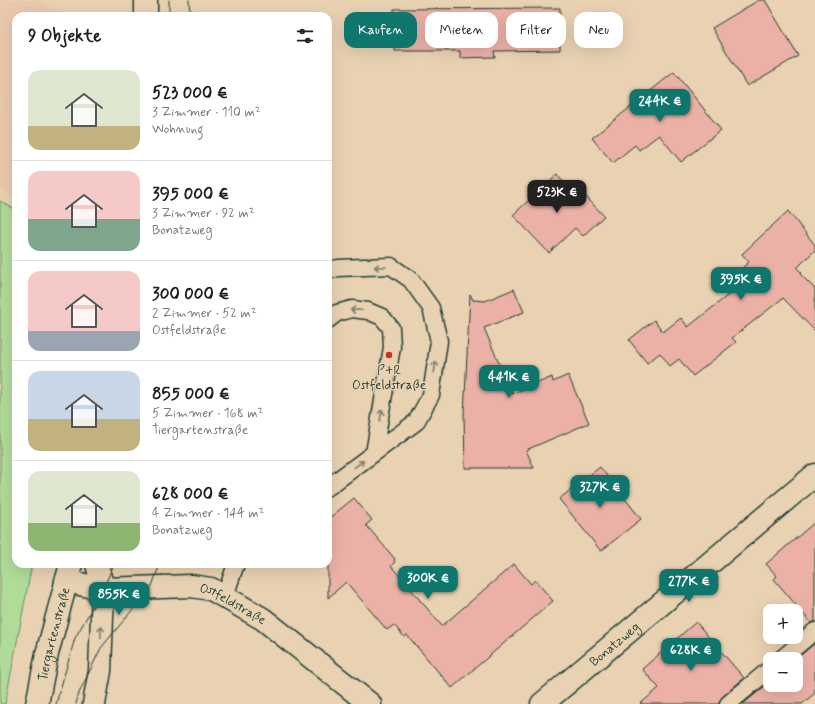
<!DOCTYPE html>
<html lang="de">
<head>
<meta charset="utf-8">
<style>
  :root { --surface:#fff; --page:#f2f2f2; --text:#202124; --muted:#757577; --line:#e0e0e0; --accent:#0f766e }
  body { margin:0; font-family:Mynerve,sans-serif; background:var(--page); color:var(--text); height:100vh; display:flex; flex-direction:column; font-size:15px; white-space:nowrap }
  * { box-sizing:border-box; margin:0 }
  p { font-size:13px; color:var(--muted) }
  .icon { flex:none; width:22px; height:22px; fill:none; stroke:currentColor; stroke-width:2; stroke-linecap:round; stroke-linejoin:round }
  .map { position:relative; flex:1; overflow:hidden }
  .details { position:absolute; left:12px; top:12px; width:320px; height:556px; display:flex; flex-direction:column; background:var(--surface); border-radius:12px; box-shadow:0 4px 16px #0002 }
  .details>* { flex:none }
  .top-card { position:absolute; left:344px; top:12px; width:380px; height:36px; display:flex; gap:8px }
  .fabs { position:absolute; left:763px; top:604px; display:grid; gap:8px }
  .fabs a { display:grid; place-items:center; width:40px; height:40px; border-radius:8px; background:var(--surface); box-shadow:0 4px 16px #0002; font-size:20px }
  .price { position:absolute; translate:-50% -34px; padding:0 9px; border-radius:8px; background:var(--accent); color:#fff; font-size:13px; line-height:26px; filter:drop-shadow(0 1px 2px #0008) }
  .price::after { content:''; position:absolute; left:50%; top:24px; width:12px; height:9px; margin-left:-6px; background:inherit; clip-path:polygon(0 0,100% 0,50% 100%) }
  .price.selected { background:#222; color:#fff }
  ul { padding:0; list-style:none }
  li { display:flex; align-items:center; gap:12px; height:100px; padding:0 16px }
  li+li { border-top:1px solid var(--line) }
  li span { display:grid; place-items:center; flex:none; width:112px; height:80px; border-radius:12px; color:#555 }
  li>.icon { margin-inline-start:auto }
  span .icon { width:48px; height:48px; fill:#fffc; stroke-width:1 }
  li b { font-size:17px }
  h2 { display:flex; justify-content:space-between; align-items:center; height:48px; padding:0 16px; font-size:17px }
  .tag { padding:0 14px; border-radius:12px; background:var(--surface); box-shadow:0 4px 16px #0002; font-size:14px; line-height:36px }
  .tag.selected { background:var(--accent); color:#fff }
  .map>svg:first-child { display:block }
  .built { fill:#eac8ae }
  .green { fill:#b0db98; stroke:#688c66 }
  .building { fill:#ebb1a6; stroke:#1f3d34 }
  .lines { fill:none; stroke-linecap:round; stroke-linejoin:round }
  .service-casing { stroke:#1f3d34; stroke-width:19 }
  .minor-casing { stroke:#1f3d34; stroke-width:25 }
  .secondary-casing { stroke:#1f3d34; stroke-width:25 }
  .service { stroke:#e9d2b2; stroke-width:16 }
  .minor { stroke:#e9d2b2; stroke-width:22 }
  .secondary { stroke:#e9d2b2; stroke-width:22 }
  .tram { stroke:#1f3d34; stroke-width:1 }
  .oneway { stroke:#7a806d }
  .poi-dot { fill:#c8321e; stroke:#e9d2b2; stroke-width:1.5 }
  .labels { text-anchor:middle; stroke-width:3; stroke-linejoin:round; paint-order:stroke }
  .poi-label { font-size:13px; fill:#1f3d34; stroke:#e9d2b2 }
  .street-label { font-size:13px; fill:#1f3d34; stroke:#e9d2b2 }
</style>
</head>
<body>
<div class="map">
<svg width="815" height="704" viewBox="0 0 815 704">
  <rect width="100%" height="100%" fill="#e9d2b2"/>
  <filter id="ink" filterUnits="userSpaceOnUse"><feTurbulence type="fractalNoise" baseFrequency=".025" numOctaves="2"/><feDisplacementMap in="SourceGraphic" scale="8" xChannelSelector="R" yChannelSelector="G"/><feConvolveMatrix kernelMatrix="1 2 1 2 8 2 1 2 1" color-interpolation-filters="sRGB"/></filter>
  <g filter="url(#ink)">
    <!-- built -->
    <path class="built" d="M0,0H39L67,16H16V198L0,188Z"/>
    <!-- green -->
    <path class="green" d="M0,201L16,210V564H32L5,704H0Z"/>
    <!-- building -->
    <path class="building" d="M759,0H765L798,56L747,86L712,28Z
      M560,8V50L494,51L495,57L460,58V51H395L394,9Z
      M674,72L721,130L681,162L659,135L639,150L635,145L613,163L592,138Z
      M557,174L573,192L578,188L604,216L583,236L575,228L549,253L513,215Z
      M788,211L815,245V250L797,268L802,273L800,274L815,289V331L783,298L732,338L736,342L693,376L679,359L670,366L660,353L647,363L629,340L654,320L663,332L681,318L688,327L742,284L734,275L749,262L742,254Z
      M514,289L524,312L484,328L510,389H511L512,394L552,377L553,382L568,375L589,423L526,450L534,468H465L464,415L470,294L473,300L485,301Z
      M600,467L641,519L601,551L559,499Z
      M354,498L372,520L366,525L395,559L394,560L395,562L391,566L442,626L514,564L531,584L535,580L553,601L452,688L407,635L404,637L394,625L387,630L346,582L328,598V519Z
      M815,522V622L811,623L774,579L777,576L766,564Z
      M696,622L744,678L722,697L719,704H640L659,688L642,669Z
      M815,643V693L802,704H743L770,682V685H796V659Z"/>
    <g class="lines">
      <!-- service casing -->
      <g class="service-casing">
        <path id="service" d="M328,271L338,268L391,266L411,280L431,308L439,341L431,395L416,422L328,487
          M328,320L337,313L352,309L368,311L382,317L391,328L392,347L374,453
          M225,596L236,564
          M781,659L815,631
          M728,704L770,669"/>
      </g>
      <!-- minor casing -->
      <g class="minor-casing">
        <g id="minor">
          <path id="s1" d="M66,581L103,589L191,586L211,589L263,619L370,704"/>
          <path id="s2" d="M542,704L815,475"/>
        </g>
      </g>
      <!-- secondary casing -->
      <g class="secondary-casing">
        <g id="secondary">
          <path d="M146,0V16"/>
          <path id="s3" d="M37,704L47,654L71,564"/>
          <path d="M94,704L100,671L103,589L97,564"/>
        </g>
      </g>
      <!-- service -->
      <use href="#service" class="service"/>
      <!-- minor -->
      <use href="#minor" class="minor"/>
      <!-- secondary -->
      <use href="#secondary" class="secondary"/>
      <!-- tram -->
      <path class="tram" d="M169,0V16
        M189,0L190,16
        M56,704L75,638L103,589L114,564
        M76,704L79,693L101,648L152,586L160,564"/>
    </g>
    <!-- one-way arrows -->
    <defs><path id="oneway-shaft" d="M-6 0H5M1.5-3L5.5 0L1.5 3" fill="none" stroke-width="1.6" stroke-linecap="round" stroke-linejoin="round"/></defs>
    <g class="oneway">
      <use href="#oneway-shaft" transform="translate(380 267) rotate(178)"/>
      <use href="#oneway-shaft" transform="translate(356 310) rotate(-178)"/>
      <use href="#oneway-shaft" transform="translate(435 367) rotate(-82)"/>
      <use href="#oneway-shaft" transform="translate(381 415) rotate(-80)"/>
      <use href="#oneway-shaft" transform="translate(359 464) rotate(-37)"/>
      <use href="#oneway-shaft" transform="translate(101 632) rotate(-88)"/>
    </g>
  </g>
  <!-- markers -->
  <circle class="poi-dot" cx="389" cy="355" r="4"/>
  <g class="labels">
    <!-- poi labels -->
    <g class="poi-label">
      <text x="389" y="374">P+R<tspan x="389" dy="15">Ostfeldstraße</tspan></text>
    </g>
    <!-- street labels -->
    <g class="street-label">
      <text dy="5" stroke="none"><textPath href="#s1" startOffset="172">Ostfeldstraße</textPath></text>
      <text dy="5" stroke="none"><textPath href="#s3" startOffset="72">Tiergartenstraße</textPath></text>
      <text dy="5" stroke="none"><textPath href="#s2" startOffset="94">Bonatzweg</textPath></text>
    </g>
  </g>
</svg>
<div class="fabs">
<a>+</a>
<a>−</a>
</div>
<b class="price" style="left:660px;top:123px">244K €</b>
<b class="price selected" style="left:557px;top:214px">523K €</b>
<b class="price" style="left:741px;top:301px">395K €</b>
<b class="price" style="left:509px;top:399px">441K €</b>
<b class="price" style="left:600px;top:509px">327K €</b>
<b class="price" style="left:428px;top:600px">300K €</b>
<b class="price" style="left:689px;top:603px">277K €</b>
<b class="price" style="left:119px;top:616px">855K €</b>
<b class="price" style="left:691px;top:672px">628K €</b>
<div class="top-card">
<a class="tag selected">Kaufen</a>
<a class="tag">Mieten</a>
<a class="tag">Filter</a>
<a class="tag">Neu</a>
</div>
<section class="details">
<h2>9 Objekte<svg class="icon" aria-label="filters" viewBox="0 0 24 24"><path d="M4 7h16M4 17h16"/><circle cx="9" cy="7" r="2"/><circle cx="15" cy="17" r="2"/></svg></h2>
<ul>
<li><span style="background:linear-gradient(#dfe7d0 70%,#c2b280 0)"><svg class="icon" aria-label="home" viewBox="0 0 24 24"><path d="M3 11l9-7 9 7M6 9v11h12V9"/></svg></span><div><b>523 000 €</b><p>3 Zimmer · 110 m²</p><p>Wohnung</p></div></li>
<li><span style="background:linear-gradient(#f6c9c9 60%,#7fa58c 0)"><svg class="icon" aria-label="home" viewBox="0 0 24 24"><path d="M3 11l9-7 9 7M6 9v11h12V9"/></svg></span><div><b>395 000 €</b><p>3 Zimmer · 92 m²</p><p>Bonatzweg</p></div></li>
<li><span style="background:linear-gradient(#f6c9c9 75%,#9aa5b1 0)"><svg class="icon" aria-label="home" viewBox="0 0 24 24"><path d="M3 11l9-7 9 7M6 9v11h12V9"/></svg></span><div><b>300 000 €</b><p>2 Zimmer · 52 m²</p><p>Ostfeldstraße</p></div></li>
<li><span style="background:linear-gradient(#c9d6e8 60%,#c2b280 0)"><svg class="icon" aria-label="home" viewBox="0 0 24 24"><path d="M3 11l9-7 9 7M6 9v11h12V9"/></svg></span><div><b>855 000 €</b><p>5 Zimmer · 168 m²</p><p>Tiergartenstraße</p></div></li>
<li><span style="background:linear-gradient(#dfe7d0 65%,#8fb573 0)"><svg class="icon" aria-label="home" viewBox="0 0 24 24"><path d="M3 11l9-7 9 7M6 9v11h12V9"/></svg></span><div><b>628 000 €</b><p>4 Zimmer · 144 m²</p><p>Bonatzweg</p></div></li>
</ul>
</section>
</div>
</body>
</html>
